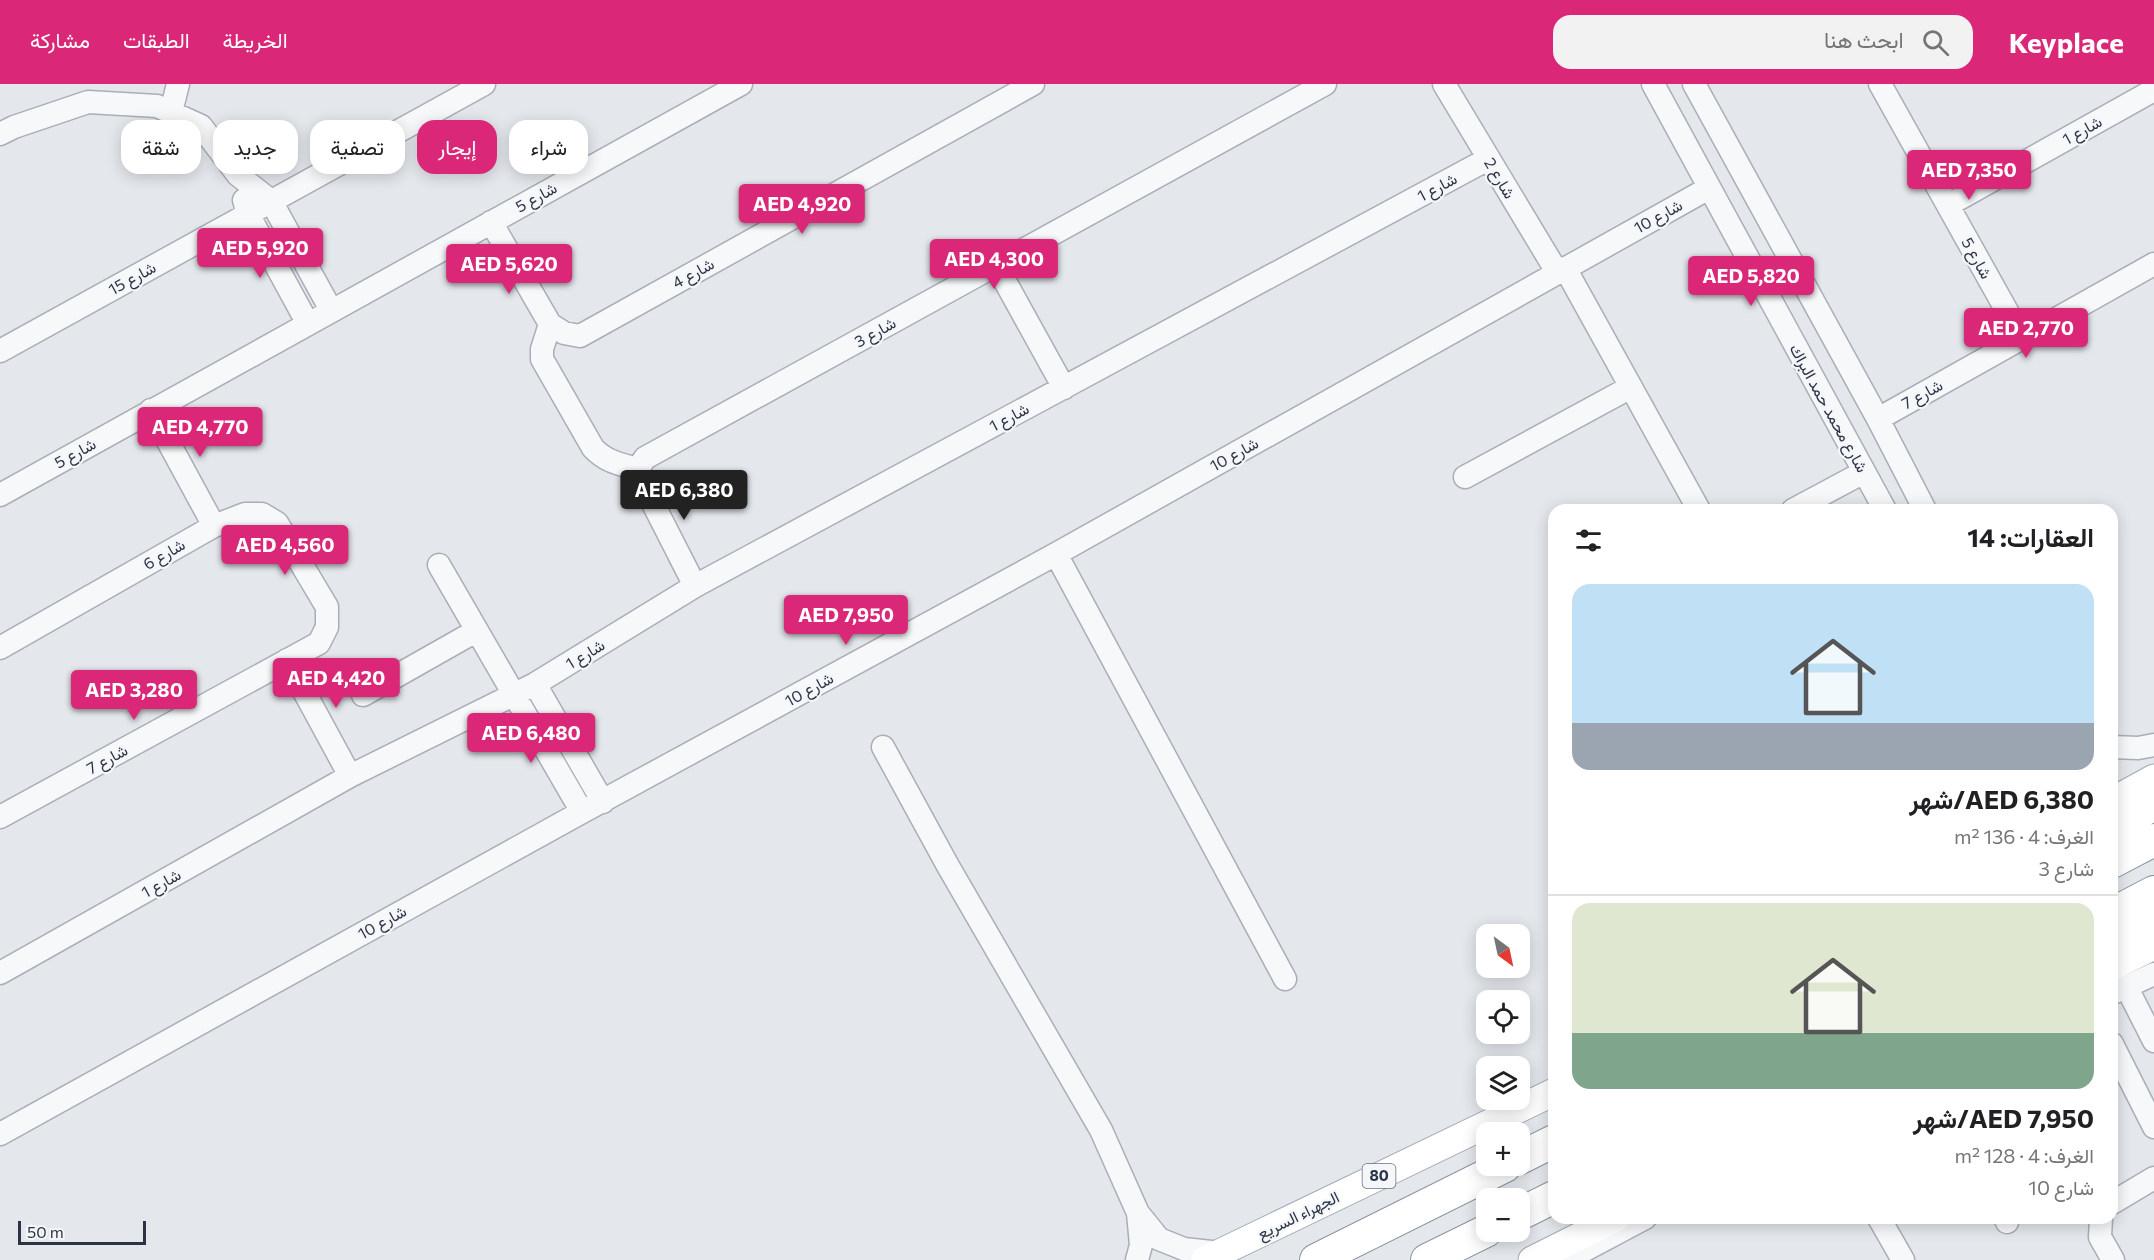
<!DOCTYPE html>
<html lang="ar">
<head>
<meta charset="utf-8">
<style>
  :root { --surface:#fff; --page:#f2f2f2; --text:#202124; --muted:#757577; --line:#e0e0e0; --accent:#db2777 }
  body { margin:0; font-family:Commissioner,Vazirmatn,sans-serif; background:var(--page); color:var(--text); direction:rtl; height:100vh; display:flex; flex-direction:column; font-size:22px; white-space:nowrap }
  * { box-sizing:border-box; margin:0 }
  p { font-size:20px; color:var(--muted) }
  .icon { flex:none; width:33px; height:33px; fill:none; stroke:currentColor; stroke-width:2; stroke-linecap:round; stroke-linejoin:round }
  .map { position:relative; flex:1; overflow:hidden; direction:ltr }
  .sheet { position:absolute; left:1548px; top:420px; width:570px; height:720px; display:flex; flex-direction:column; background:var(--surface); border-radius:18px; box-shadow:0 3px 15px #0003; direction:rtl }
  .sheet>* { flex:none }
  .hud { position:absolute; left:18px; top:36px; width:570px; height:54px; direction:rtl; display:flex; gap:12px }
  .needle { width:39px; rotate:147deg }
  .controls { position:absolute; left:1476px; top:840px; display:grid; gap:12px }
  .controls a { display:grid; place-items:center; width:54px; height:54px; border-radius:12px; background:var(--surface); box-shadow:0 3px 15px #0003; font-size:30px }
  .scale { position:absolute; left:18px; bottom:15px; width:128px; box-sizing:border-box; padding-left:6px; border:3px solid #2b3445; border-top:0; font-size:16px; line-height:21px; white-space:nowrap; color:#2b3445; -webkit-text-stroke:4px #f4f6f9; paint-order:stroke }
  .price { position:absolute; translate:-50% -51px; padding:0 14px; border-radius:6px; background:var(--accent); color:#fff; font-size:20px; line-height:39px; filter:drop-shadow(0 2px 3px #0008) }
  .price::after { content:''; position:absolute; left:50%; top:36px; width:18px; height:14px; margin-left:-9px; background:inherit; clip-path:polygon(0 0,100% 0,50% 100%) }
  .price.active { background:#222; color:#fff }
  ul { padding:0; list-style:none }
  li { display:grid; align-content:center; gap:12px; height:318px; padding:0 24px }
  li+li { border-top:2px solid var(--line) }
  li span { display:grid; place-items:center; height:186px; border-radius:18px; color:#555 }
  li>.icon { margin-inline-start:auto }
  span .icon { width:108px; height:108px; fill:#fffc; stroke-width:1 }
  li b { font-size:26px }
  h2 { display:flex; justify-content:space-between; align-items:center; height:72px; padding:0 24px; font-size:26px }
  .chip { padding:0 21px; border-radius:18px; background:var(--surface); box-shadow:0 3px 15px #0003; font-size:21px; line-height:54px }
  .chip.active { background:var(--accent); color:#fff }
  header { display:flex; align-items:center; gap:36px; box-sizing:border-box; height:84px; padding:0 30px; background:var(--accent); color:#fff }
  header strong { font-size:28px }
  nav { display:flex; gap:33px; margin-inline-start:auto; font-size:21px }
  .search { width:420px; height:54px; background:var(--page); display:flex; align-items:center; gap:15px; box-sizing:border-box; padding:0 21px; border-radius:18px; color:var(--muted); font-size:22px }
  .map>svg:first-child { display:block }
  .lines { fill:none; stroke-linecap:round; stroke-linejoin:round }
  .minor-casing { stroke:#a9aeb7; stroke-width:25 }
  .major-casing { stroke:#a3abb8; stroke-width:29 }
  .highway-casing { stroke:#8b94a3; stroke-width:34 }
  .minor { stroke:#f7f8fa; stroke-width:22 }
  .major { stroke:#fff; stroke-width:27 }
  .highway { stroke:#fff; stroke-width:32 }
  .labels { text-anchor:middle; stroke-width:4.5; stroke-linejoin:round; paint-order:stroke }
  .shield { fill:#f4f6f9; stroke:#676e7b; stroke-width:1.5 }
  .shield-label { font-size:15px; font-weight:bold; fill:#2b3445 }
  .street-label { font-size:16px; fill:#2b3445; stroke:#f4f6f9 }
</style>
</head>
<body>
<header>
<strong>Keyplace</strong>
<div class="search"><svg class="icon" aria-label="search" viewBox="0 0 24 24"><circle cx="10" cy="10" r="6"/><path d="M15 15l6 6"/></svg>ابحث هنا</div>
<nav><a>الخريطة</a><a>الطبقات</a><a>مشاركة</a></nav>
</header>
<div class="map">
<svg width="2154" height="1176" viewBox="0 0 2154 1176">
  <rect width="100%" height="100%" fill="#e4e7ec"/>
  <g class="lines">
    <!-- minor casing -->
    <g class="minor-casing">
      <path id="minor" d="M1444,0L1557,188
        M1653,0L1885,426
        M1694,0L1878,335L1925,426
        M1880,0L2022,254
        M171,28L178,0
        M0,50L14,43L88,18L157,22L201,42L238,91L271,117L331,226
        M244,116L248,130L308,240
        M1948,121L2154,6
        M491,138L550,240L564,249L580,252L1033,0
        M996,181L1064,304
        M1565,184L1699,426
        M550,240L542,265V275L593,364C606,378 620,380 638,385
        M0,267L484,0
        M151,326L214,442
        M1878,335L2154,180
        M1465,393L1631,303
        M0,411L741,0
        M1793,426L1864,388
        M1056,470L1285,895
        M439,481L582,728
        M695,502L642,398L638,385L645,374L1325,0
        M0,564L214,442L245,430H262L277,439L327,523V543L319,559L0,733
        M287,576L350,692
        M535,600L603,718
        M363,611L476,547
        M883,663L948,782L1101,1046L1138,1129L1159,1155L1184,1165L1220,1169
        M2112,663L2138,664L2154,661
        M0,889L350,692L535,600L695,502L1488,75
        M2126,902L2154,957
        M2115,908L2154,890
        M2112,960L2154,1043
        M0,1050L582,728L1056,470L1709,104
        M2112,1119L2154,1094
        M1879,1134L1903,1176
        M2005,1134L2007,1138
        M2101,1134L2100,1153L2113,1176
        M1137,1176L1141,1161L1138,1129
        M1566,1176L1645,1134"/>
    </g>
    <!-- major casing -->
    <g class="major-casing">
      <path id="major" d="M2112,717L2154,694
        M2112,883L2154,862
        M1205,1176L1554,1008
        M1532,1176L1616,1134"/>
    </g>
    <!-- highway casing -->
    <g class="highway-casing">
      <path id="highway" d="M2112,744L2154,720
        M2112,778L2154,756
        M2112,830L2154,808
        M2112,859L2154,840
        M1520,1074L1554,1057
        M1520,1130L1554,1113
        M1316,1176L1505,1082
        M1427,1176L1486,1147"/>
    </g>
    <!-- minor -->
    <use href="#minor" class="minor"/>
    <!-- major -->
    <use href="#major" class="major"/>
    <!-- highway -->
    <use href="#highway" class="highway"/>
  </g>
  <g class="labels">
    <!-- shield labels -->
    <rect class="shield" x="1362.5" y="1080" width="33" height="24" rx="4.5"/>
    <g class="shield-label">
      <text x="1379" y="1097">80</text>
    </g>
    <!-- street labels -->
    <g class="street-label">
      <text transform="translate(2082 46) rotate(-29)" y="6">شارع 1</text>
      <text transform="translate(1500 94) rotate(59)" y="6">شارع 2</text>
      <text transform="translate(1437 103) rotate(-28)" y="6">شارع 1</text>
      <text transform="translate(536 113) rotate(-29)" y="6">شارع 5</text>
      <text transform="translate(1658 132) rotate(-29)" y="6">شارع 10</text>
      <text transform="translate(1977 174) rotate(61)" y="6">شارع 5</text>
      <text transform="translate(693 189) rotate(-29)" y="6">شارع 4</text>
      <text transform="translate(132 194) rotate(-29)" y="6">شارع 15</text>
      <text transform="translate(875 248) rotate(-29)" y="6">شارع 3</text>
      <text transform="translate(1922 310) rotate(-29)" y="6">شارع 7</text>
      <text transform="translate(1829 324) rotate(61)" y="6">شارع محمد حمد البراك</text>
      <text transform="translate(1009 333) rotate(-28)" y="6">شارع 1</text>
      <text transform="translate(75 369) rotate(-29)" y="6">شارع 5</text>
      <text transform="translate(1234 370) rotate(-29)" y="6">شارع 10</text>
      <text transform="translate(164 470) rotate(-30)" y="6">شارع 6</text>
      <text transform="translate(585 570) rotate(-31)" y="6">شارع 1</text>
      <text transform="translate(809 605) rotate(-29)" y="6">شارع 10</text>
      <text transform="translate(107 675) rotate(-29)" y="6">شارع 7</text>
      <text transform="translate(161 799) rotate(-29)" y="6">شارع 1</text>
      <text transform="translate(382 838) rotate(-29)" y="6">شارع 10</text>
      <text transform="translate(1298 1131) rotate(-26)" y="6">الجهراء السريع</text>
    </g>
  </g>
</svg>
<div class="controls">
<a><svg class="needle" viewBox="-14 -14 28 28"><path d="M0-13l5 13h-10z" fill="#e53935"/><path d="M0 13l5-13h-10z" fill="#757577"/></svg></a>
<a><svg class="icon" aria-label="locate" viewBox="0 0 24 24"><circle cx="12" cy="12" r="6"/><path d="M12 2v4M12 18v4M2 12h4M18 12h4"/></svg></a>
<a><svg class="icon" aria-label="layers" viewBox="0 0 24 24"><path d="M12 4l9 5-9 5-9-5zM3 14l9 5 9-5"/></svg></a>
<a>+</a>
<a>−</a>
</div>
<div class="scale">50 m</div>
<b class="price" style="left:1969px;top:117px">AED 7,350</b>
<b class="price" style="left:802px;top:151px">AED 4,920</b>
<b class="price" style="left:260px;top:195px">AED 5,920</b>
<b class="price" style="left:994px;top:206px">AED 4,300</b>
<b class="price" style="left:509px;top:211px">AED 5,620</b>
<b class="price" style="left:1751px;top:223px">AED 5,820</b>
<b class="price" style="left:2026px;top:275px">AED 2,770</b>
<b class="price" style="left:200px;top:374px">AED 4,770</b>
<b class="price active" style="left:684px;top:437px">AED 6,380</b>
<b class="price" style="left:285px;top:492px">AED 4,560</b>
<b class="price" style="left:846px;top:562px">AED 7,950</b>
<b class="price" style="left:336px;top:625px">AED 4,420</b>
<b class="price" style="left:134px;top:637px">AED 3,280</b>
<b class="price" style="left:531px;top:680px">AED 6,480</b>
<div class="hud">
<a class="chip">شراء</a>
<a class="chip active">إيجار</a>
<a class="chip">تصفية</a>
<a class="chip">جديد</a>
<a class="chip">شقة</a>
</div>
<section class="sheet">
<h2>العقارات: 14<svg class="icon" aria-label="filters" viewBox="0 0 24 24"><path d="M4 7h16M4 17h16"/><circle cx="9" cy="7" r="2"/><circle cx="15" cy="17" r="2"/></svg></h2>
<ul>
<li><span style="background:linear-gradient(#bfe0f5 75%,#9aa5b1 0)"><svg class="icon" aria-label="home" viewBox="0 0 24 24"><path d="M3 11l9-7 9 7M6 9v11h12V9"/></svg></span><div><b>AED 6,380/شهر</b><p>الغرف: 4 · 136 m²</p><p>شارع 3</p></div></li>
<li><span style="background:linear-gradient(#dfe7d0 70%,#7fa58c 0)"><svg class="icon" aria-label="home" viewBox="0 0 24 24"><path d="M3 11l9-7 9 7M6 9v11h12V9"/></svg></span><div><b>AED 7,950/شهر</b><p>الغرف: 4 · 128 m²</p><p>شارع 10</p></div></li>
</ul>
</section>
</div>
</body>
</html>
